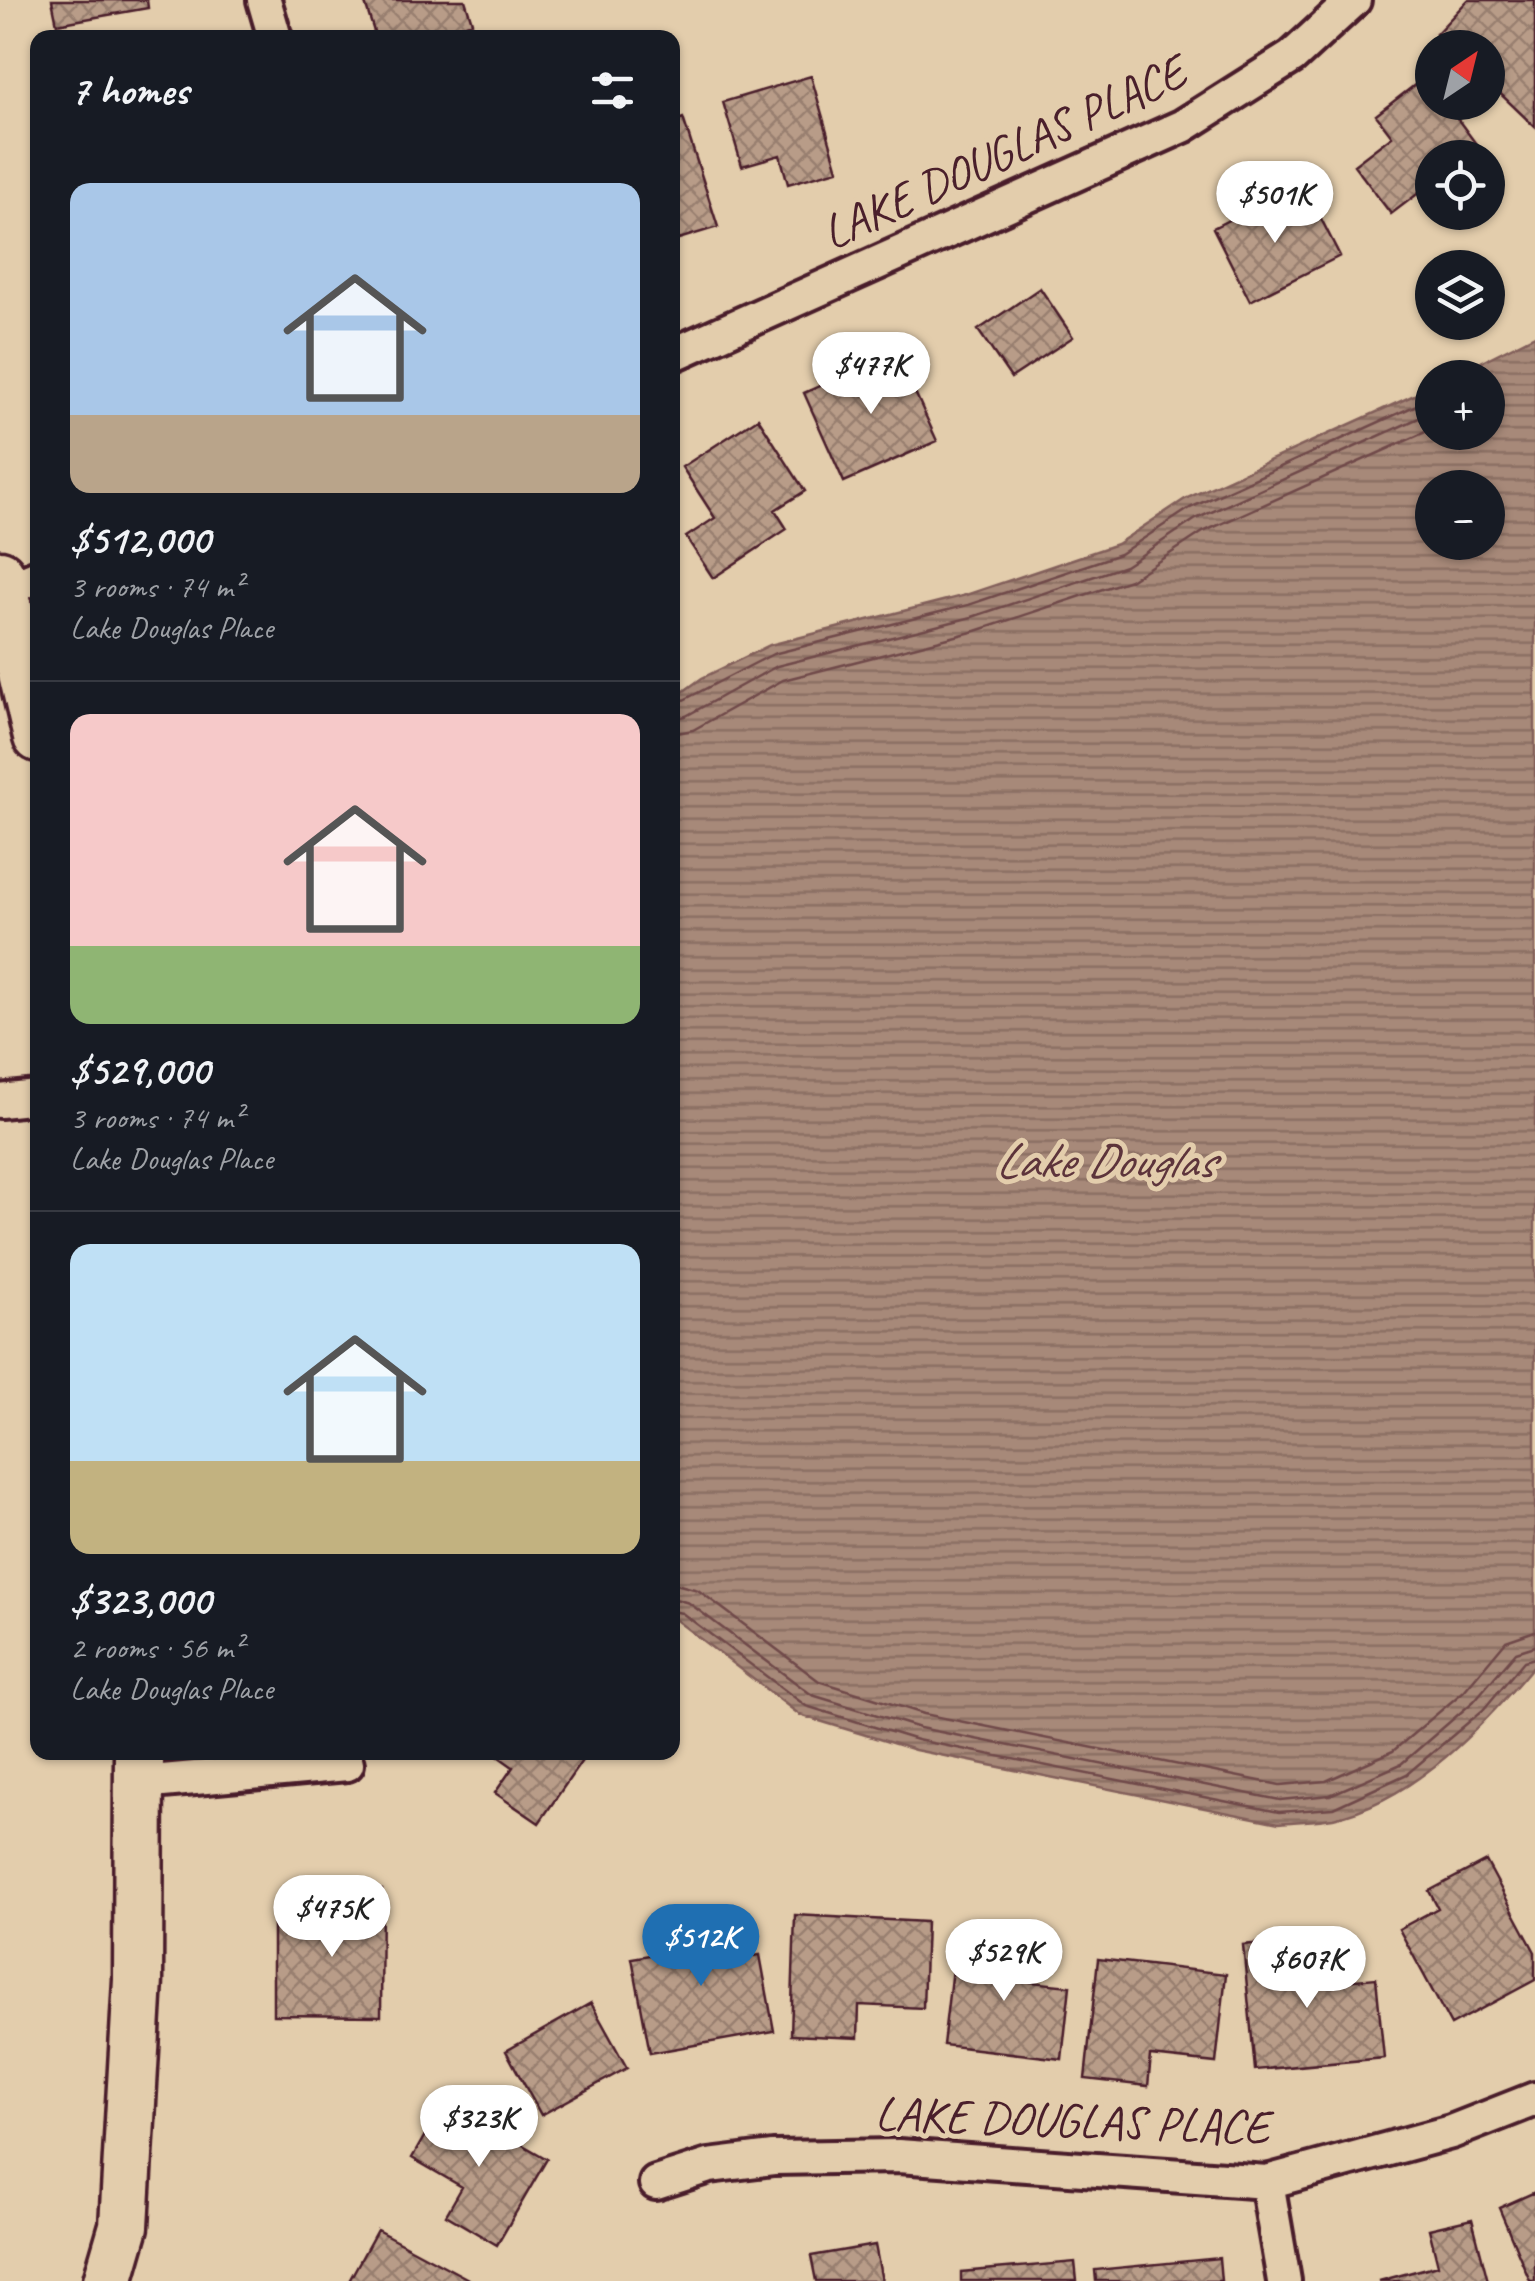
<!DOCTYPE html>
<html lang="en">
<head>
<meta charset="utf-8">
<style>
  :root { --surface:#171b24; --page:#242831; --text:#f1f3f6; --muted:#9ea1a6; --line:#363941; --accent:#1f6fb2 }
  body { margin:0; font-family:Caveat,sans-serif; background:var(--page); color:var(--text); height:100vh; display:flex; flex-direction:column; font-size:38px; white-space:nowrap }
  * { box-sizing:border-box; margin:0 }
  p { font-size:32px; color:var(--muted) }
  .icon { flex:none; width:55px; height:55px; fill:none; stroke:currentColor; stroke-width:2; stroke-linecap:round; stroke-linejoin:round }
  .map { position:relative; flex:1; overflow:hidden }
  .drawer { position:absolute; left:30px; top:30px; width:650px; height:1730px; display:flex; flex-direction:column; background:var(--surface); border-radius:20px; box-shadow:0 2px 8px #0004 }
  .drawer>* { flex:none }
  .needle { width:65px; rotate:35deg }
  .buttons { position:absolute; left:1415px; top:30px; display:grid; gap:20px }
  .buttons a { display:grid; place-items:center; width:90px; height:90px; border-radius:50%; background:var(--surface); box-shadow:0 2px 8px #0004; font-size:50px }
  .price { position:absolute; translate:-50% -85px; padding:0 22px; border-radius:35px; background:#fff; color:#222; font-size:32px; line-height:65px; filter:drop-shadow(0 2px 5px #0008) }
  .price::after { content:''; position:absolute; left:50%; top:60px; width:30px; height:22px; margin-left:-15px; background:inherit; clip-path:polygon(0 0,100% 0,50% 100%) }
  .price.on { background:var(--accent); color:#fff }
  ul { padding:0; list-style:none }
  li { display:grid; align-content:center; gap:20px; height:530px; padding:0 40px }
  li+li { border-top:2px solid var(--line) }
  li span { display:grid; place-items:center; height:310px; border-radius:20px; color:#555 }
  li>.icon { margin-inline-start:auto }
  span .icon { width:180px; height:180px; fill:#fffc; stroke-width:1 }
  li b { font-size:42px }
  h2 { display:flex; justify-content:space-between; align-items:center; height:120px; padding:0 40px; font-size:42px }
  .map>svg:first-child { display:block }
  .water { fill:url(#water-rules); stroke:#825f5a; stroke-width:2.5; fill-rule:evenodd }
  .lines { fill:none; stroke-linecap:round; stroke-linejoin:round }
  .shore { stroke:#6f494a; stroke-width:2.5 }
  .building { fill:url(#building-cross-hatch); stroke:#4a1f2b; stroke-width:2.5 }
  .street-casing { stroke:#4a1f2b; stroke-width:40 }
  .secondary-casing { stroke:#4a1f2b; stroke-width:55 }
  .street { stroke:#e3cdac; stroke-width:32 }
  .secondary { stroke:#e3cdac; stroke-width:48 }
  .labels { text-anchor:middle; stroke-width:10; stroke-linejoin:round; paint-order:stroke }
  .street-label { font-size:48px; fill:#4a1f2b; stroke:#e3cdac }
  .water-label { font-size:50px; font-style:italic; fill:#5d343b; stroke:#e3cdac }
</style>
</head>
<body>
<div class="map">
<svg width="1535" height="2281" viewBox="0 0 1535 2281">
  <defs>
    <pattern id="water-rules" width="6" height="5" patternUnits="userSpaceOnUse" patternTransform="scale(2.5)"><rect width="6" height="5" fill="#a78979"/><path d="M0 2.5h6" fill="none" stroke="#8a6f63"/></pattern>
    <pattern id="building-cross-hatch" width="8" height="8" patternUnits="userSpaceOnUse" patternTransform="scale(2.5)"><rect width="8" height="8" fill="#b89c88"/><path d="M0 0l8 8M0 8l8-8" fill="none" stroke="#987f6f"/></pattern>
  </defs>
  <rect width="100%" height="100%" fill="#e3cdac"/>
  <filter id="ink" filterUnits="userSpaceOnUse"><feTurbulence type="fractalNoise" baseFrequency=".01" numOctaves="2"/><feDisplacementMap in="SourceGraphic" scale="20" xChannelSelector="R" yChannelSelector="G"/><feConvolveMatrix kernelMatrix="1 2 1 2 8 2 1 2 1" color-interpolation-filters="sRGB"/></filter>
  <g filter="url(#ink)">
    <!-- water -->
    <path class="water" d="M1535,335V1664C1484,1725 1415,1800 1333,1818C1316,1821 1296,1821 1279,1823L915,1750L800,1715L673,1618V699L702,678L770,645L966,595L1117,544L1185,499L1432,387V432H1488V378L1451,377ZM1432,488H1488V542H1432Z"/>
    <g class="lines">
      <!-- shore -->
      <path class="shore" d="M672,706L773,654L968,605L1120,554L1190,508L1432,398
        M672,719L686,716L777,666L972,617L1125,566L1196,519L1432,412
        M672,734L693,730L783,680L976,631L1130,580L1203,532L1432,429
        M672,1583L698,1590L819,1681L924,1714L1280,1785L1326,1781L1393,1751L1464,1691L1506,1641L1535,1631
        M672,1598L689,1603L812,1695L920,1728L1280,1800L1330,1795L1401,1764L1474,1701L1516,1652L1535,1646
        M672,1611L682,1613L806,1706L917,1740L1279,1812L1333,1808L1407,1774L1483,1710L1524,1661L1535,1658"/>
    </g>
    <!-- building -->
    <path class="building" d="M52,0H147L148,8L57,24Z
      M364,0H465L472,22L447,30L449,38H376Z
      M1468,0H1535V127L1488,82V48H1451L1436,34Z
      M811,76L838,170L788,184L780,155L742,166L723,102Z
      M1425,77L1432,87V102H1445L1479,148L1466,158H1432V183L1391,214L1354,165L1392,136L1376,115Z
      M683,118L718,227L672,241V122Z
      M1270,199L1279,218L1312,201L1340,256L1250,301L1213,228Z
      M1040,288L1073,337L1011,378L978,330Z
      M897,352L937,441L844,482L804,393Z
      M758,418L805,491L775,510L787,529L713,578L686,537L715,518L682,467Z
      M492,1752H588L539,1823L495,1793L513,1767Z
      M1486,1861L1535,1952V1980L1451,2025L1399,1929L1438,1908L1429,1891Z
      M328,1889L382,1890L381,2016L273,2015V1925L327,1926Z
      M721,1913L730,1960L760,1955L774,2031L650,2053L632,1958L673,1951L668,1923Z
      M795,1915L926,1922L923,2008L859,2005L858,2038L791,2035Z
      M1307,1939L1312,1984L1376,1978L1384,2058L1255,2070L1243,1945Z
      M955,1943L1035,1952L1031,1982L1070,1986L1062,2059L943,2045Z
      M1098,1959L1226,1974L1216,2063L1151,2056L1148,2086L1085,2079Z
      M591,2003L627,2068L541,2115L506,2051Z
      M445,2100L547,2159L497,2245L446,2215L462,2187L412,2158Z
      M1535,2192V2281H1530L1499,2208Z
      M1472,2219L1488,2281H1379L1438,2265L1429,2229Z
      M377,2230L472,2281H349Z
      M875,2245L882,2281H816L811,2256Z
      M1219,2258L1221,2281H1096L1095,2270Z
      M1075,2262L1077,2281H961V2272Z"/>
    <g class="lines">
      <!-- street casing -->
      <g class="street-casing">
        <path id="street" d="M264,0L275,38
          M672,355L1183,126L1292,57L1354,0
          M5,590L38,576
          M0,1101L38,1097
          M141,1783L347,1764
          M1267,2182L1284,2281
          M656,2183L709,2166L773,2158L898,2156L1267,2182L1451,2132L1535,2099"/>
      </g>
      <!-- secondary casing -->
      <g class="secondary-casing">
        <path id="secondary" d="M0,575L38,737
          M108,2281L124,2226L138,1980L139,1752"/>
      </g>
      <!-- street -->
      <use href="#street" class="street"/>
      <!-- secondary -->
      <use href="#secondary" class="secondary"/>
    </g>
  </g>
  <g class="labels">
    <!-- street labels -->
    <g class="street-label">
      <text transform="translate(1003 151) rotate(-25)" y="17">LAKE DOUGLAS PLACE</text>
      <text transform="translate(1072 2119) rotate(2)" y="17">LAKE DOUGLAS PLACE</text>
    </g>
    <!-- water labels -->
    <g class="water-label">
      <text x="1104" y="1177">Lake Douglas</text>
    </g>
  </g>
</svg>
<div class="buttons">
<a><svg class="needle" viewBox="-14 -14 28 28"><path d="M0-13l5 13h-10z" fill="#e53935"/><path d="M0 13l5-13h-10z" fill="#9ea1a6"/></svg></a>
<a><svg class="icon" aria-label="locate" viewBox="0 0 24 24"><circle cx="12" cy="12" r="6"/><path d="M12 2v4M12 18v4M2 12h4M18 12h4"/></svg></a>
<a><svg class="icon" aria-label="layers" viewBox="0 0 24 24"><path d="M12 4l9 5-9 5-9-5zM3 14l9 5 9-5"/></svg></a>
<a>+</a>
<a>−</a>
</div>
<b class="price" style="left:1275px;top:246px">$501K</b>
<b class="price" style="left:871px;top:417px">$477K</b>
<b class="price" style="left:332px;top:1960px">$475K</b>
<b class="price on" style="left:701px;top:1989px">$512K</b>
<b class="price" style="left:1004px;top:2004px">$529K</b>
<b class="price" style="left:1307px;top:2011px">$607K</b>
<b class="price" style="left:479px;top:2170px">$323K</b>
<section class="drawer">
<h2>7 homes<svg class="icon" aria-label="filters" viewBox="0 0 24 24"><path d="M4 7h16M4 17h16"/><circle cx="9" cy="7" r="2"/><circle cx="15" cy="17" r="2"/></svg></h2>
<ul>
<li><span style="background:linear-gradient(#a9c7e8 75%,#b9a48a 0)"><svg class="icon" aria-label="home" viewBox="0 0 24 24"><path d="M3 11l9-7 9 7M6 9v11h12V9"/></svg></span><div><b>$512,000</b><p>3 rooms · 74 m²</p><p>Lake Douglas Place</p></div></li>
<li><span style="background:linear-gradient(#f6c9c9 75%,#8fb573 0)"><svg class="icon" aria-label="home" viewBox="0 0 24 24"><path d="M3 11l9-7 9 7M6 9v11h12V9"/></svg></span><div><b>$529,000</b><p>3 rooms · 74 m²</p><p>Lake Douglas Place</p></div></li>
<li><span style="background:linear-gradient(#bfe0f5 70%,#c2b280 0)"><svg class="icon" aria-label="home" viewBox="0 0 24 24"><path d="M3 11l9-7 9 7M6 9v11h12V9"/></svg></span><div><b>$323,000</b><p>2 rooms · 56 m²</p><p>Lake Douglas Place</p></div></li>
</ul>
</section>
</div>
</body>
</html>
